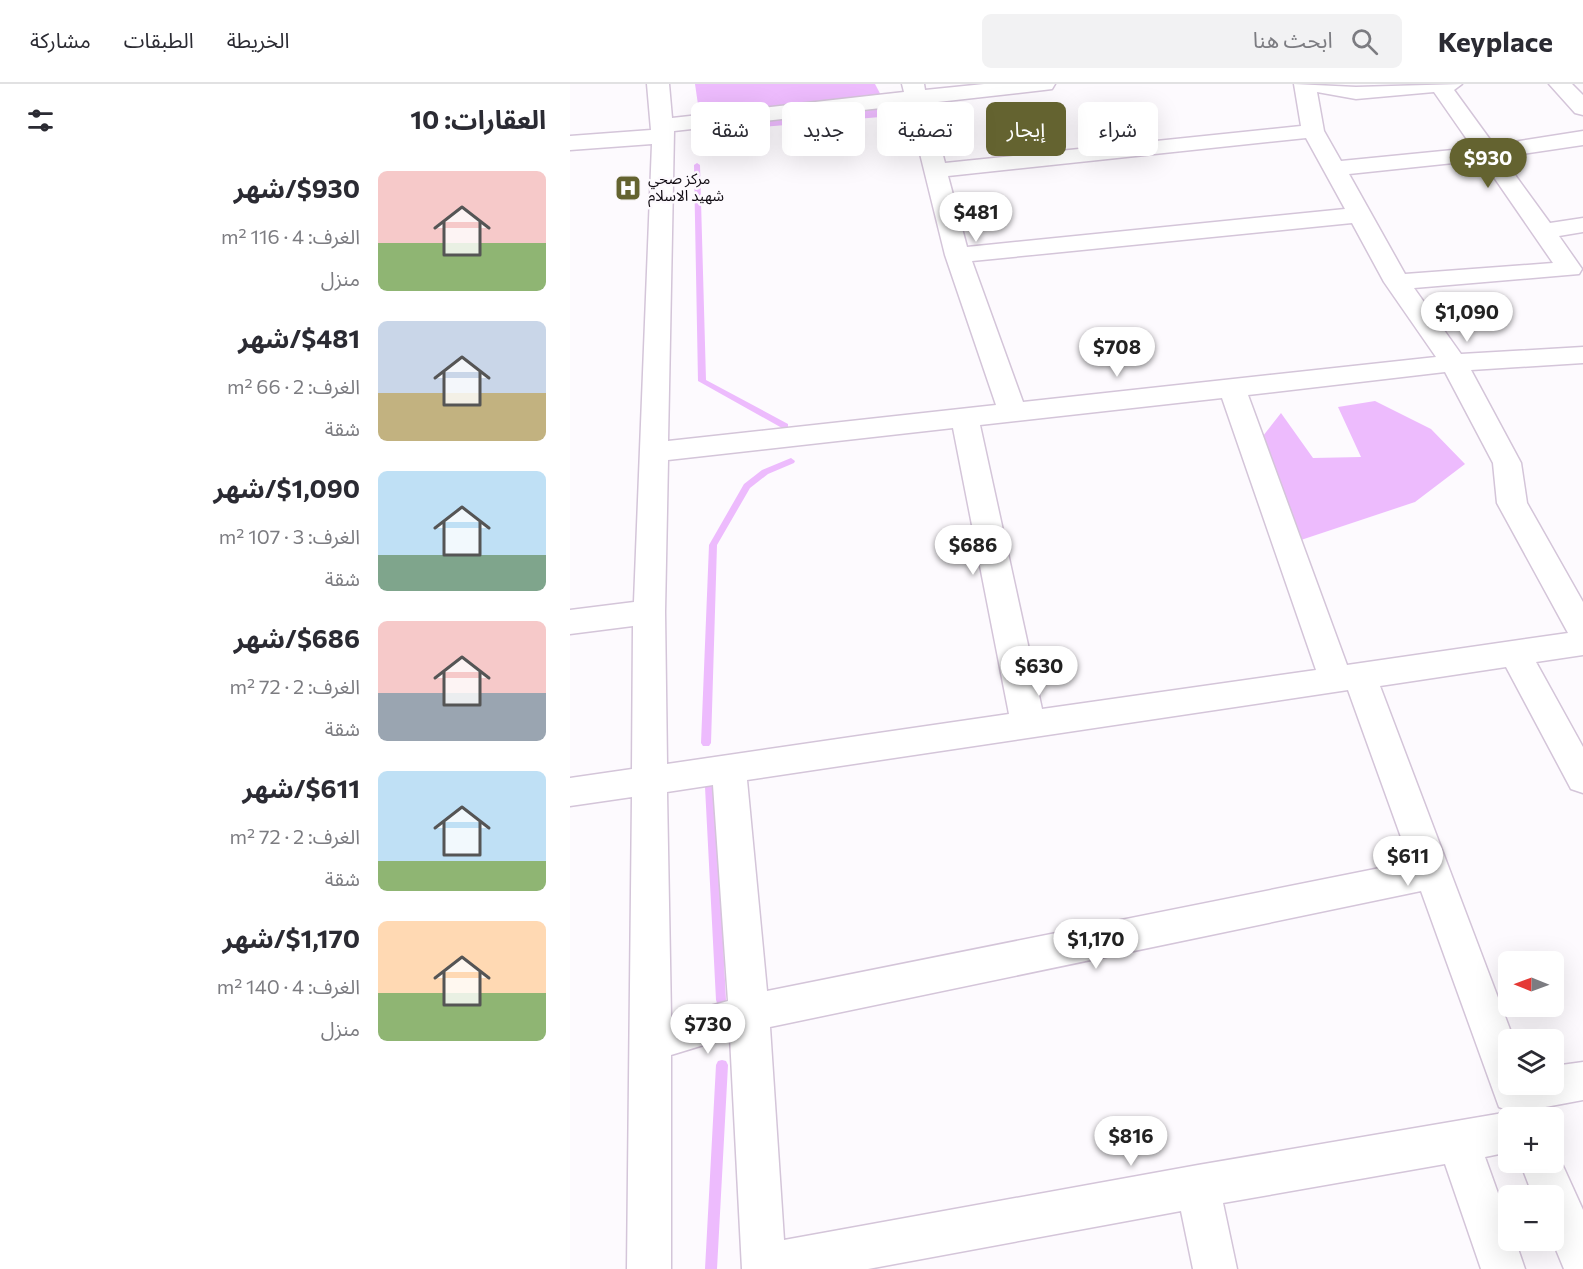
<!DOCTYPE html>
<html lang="ar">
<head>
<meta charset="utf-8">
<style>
  :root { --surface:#fff; --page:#f2f2f3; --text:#2b2b33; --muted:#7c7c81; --line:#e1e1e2; --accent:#646330 }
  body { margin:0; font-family:Commissioner,"Noto Sans Arabic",sans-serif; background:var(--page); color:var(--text); direction:rtl; height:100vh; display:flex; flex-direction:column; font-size:22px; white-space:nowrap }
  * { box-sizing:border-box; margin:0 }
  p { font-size:20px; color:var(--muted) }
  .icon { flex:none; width:33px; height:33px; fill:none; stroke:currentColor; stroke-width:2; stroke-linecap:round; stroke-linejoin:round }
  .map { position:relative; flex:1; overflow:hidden; direction:ltr }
  .panel { display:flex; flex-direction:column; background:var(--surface); width:570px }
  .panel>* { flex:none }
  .top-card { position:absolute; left:18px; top:18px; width:570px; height:54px; direction:rtl; display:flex; gap:12px }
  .needle { width:39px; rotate:271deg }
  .controls { position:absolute; left:928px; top:867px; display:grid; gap:12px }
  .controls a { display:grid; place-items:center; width:66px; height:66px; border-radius:9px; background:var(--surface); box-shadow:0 6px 24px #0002; font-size:30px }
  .price { position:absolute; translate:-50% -51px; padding:0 14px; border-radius:21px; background:#fff; color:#222; font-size:20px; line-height:39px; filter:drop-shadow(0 2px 3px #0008) }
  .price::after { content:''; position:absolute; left:50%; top:36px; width:18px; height:14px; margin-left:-9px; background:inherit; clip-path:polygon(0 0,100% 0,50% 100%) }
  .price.on { background:var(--accent); color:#fff }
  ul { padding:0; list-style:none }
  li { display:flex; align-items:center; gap:18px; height:150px; padding:0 24px }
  li span { display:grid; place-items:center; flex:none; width:168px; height:120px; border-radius:9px; color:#555 }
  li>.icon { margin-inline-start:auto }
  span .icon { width:72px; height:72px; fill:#fffc; stroke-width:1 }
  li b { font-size:26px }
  h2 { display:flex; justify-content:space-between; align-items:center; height:72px; padding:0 24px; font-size:26px }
  .chip { padding:0 21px; border-radius:9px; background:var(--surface); box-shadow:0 6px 24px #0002; font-size:21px; line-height:54px }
  .chip.on { background:var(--accent); color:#fff }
  header { display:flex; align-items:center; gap:36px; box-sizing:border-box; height:84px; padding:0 30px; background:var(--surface); border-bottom:2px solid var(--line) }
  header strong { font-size:28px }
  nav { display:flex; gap:33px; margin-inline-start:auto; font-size:21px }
  .search { width:420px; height:54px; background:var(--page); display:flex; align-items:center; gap:15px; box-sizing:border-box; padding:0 21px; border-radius:9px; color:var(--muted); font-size:22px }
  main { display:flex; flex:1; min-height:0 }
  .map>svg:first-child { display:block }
  .water { fill:#edbbfd }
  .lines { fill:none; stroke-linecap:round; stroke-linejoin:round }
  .stream { fill:#edbbfd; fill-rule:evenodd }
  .minor-casing { stroke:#d4c5d9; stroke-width:3 }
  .minor { fill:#fff; fill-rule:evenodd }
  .labels { text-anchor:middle; stroke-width:5; stroke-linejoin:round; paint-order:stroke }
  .far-poi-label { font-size:15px; fill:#100b12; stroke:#fdfafe; text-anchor:start }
</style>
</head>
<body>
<header>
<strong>Keyplace</strong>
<div class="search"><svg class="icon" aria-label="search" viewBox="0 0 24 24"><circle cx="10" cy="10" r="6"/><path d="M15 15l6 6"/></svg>ابحث هنا</div>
<nav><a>الخريطة</a><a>الطبقات</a><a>مشاركة</a></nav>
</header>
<main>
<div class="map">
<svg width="1013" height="1185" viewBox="0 0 1013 1185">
  <rect width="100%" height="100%" fill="#fdfafe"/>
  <!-- water -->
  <path class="water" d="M125,0H305L322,32L132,48Z
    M805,317L861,345L895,380L845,418L728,457L682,366L711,329L743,374L791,373L768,323Z"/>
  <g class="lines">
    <!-- stream -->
    <path class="stream" d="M141,45L144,47L137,64L132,65L131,64L138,47Z
      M127,79L130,81L136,296L218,340V344H212L128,297L124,81Z
      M221,374L225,377L224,379L198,390L180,404L147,461L141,659L139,662H133L131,659L139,461L174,400L192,386Z
      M140,699L143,700L145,703L156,916L155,919L151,921L147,919L146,916L135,703L137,700Z
      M152,976L156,977L158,981L147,1185H135L146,981L148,977Z"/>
    <!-- minor casing -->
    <g class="minor-casing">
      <path id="minor" d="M77,0H99L102,34L334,8L332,0H354L355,6L414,0H485L482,5L474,6L359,19L375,79L731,42L724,0L786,3L892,0L884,6L924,61L1013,47V61L932,73L980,139L1013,134V148L989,152L1012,185L1009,190L844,204L891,270L1013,263V279L901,286L951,379L957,419L1013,518V571L966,578L1013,663V709L1001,705L936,583L810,602L944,956H939V1000H984V982L1013,978V1016L944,1029L929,1023L851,807L200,943L214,1156L628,1081L939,1028L954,1034H939V1068L915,1073L939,1140V1156H945L955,1185H911L875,1080L653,1119L667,1185H623L611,1127L298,1185H172L160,953L101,971V1185H57L62,713L0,722V694L62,685L63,542L0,550V526L64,518L82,60L0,66V52L81,46ZM747,8L786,15L864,8L903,64L771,77L754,47ZM338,21L375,171L426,321L98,357L104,47ZM736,54L775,125L397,163L378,92ZM912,76L983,179L835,190L779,90ZM782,139L814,198L866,273L453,318L402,177ZM875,288L923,379L927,419L998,549L777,581L678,311ZM652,314L746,586L472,625L410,341ZM383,344L439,630L97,680L95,528L98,376ZM778,606L840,778L197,907L177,696ZM143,701L158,917L101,933L97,708Z
        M979,0H1002L1013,11V31L1005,29Z
        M984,1062L1013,1126V1185H994L982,1156L984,1112H963L950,1078H984Z"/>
    </g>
    <!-- minor -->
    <use href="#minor" class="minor"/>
  </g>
  <!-- icons -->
  <defs>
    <g id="hospital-square" transform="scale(1.35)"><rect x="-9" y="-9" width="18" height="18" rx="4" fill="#646330" stroke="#fdfafe"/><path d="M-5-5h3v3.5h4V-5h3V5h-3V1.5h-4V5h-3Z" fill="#fff"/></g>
  </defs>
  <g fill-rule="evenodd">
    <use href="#hospital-square" x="58" y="104"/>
  </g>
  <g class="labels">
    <!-- far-poi labels -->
    <g class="far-poi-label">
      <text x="78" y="100">مركز صحي<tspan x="78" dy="17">شهيد الاسلام</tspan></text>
    </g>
  </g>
</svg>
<div class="controls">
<a><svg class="needle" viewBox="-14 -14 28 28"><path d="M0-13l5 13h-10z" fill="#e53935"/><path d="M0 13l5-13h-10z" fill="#7c7c81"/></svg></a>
<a><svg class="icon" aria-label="layers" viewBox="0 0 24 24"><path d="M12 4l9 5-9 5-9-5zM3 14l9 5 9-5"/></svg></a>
<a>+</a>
<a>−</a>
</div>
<b class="price on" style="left:918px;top:105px">$930</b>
<b class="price" style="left:406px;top:159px">$481</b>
<b class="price" style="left:897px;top:259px">$1,090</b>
<b class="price" style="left:547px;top:294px">$708</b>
<b class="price" style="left:403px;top:492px">$686</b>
<b class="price" style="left:469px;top:613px">$630</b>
<b class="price" style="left:838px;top:803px">$611</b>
<b class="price" style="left:526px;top:886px">$1,170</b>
<b class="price" style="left:138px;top:971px">$730</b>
<b class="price" style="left:561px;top:1083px">$816</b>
<div class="top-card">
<a class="chip">شراء</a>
<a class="chip on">إيجار</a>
<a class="chip">تصفية</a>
<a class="chip">جديد</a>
<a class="chip">شقة</a>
</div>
</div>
<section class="panel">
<h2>العقارات: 10<svg class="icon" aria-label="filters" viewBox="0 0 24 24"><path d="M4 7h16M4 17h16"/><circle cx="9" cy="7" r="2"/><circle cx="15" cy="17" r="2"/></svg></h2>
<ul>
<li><span style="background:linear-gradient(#f6c9c9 60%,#8fb573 0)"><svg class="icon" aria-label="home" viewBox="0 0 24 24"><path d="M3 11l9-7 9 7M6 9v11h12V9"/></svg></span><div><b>$930/شهر</b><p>الغرف: 4 · 116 m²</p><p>منزل</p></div></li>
<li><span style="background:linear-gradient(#c9d6e8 60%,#c2b280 0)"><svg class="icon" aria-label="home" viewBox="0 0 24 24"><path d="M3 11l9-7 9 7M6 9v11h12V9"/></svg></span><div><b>$481/شهر</b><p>الغرف: 2 · 66 m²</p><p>شقة</p></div></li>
<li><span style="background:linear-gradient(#bfe0f5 70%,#7fa58c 0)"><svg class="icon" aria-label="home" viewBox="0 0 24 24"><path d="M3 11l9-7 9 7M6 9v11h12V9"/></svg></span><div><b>$1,090/شهر</b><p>الغرف: 3 · 107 m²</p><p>شقة</p></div></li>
<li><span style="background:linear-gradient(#f6c9c9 60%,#9aa5b1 0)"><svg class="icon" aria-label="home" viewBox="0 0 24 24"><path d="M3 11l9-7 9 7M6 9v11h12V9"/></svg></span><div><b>$686/شهر</b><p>الغرف: 2 · 72 m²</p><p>شقة</p></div></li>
<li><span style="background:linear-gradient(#bfe0f5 75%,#8fb573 0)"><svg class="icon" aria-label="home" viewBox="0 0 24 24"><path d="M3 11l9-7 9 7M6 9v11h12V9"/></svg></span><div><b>$611/شهر</b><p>الغرف: 2 · 72 m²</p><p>شقة</p></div></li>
<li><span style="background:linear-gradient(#ffd9b3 60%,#8fb573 0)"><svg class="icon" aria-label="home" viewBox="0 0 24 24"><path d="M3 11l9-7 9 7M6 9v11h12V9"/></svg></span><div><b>$1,170/شهر</b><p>الغرف: 4 · 140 m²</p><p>منزل</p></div></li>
</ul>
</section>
</main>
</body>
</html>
